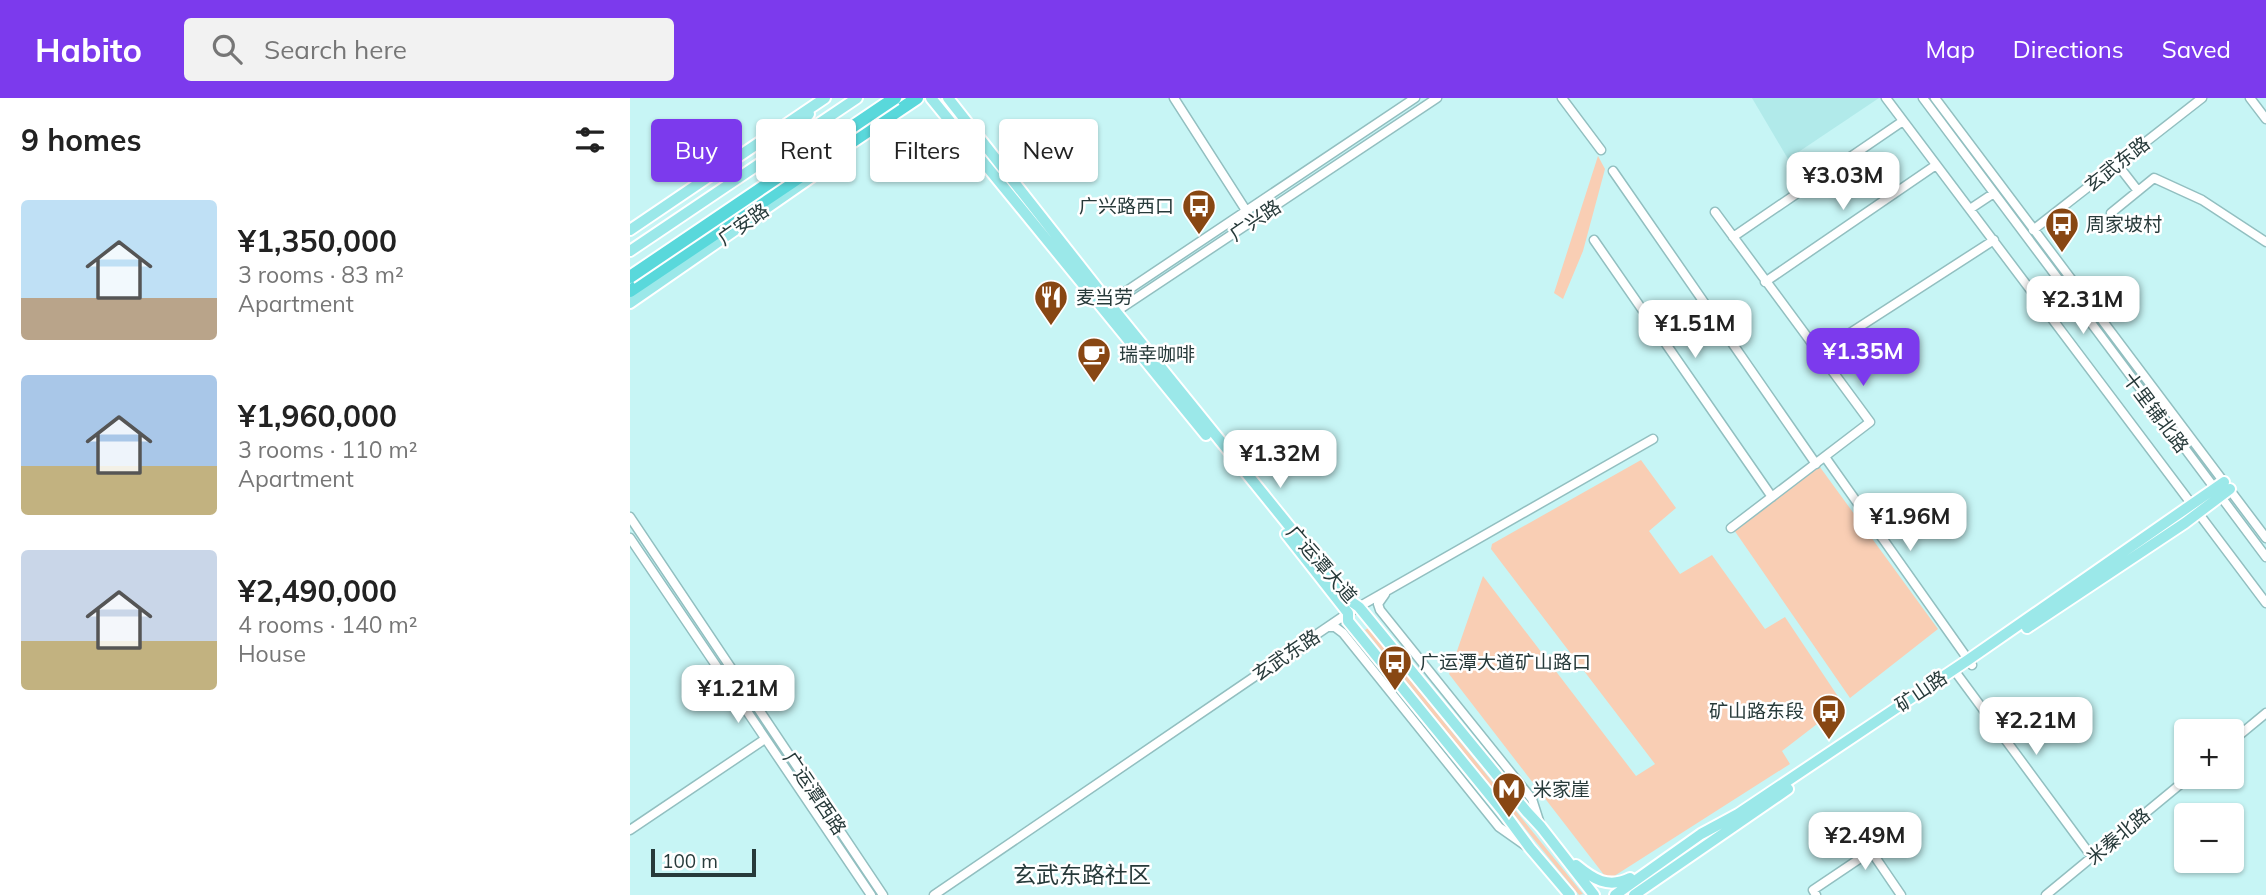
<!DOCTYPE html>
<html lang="en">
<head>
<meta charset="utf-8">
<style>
  :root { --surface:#fff; --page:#f2f2f2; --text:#222; --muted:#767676; --accent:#7c3aed }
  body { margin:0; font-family:Mulish,"Noto Sans SC",sans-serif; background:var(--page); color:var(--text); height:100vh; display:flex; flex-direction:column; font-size:26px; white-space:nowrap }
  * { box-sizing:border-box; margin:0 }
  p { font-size:23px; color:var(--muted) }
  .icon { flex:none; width:38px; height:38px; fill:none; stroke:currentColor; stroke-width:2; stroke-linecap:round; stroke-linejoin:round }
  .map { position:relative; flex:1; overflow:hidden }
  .drawer { display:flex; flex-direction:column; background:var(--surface); width:630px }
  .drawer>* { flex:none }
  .hud { position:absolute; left:21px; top:21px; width:665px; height:63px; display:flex; gap:14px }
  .fabs { position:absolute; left:1544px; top:621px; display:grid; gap:14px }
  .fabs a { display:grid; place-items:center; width:70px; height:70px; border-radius:7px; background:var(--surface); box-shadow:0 2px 5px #0004; font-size:35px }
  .scale { position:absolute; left:21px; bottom:18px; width:105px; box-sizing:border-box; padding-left:7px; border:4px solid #273a3a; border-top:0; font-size:19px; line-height:24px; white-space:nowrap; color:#273a3a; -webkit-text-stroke:5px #fff; paint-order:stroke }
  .price { position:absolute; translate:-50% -60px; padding:0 16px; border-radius:14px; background:#fff; color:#222; font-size:23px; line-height:46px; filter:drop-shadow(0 2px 4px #0008) }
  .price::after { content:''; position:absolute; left:50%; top:42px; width:21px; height:16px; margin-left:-10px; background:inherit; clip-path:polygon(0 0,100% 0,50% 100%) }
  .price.selected { background:var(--accent); color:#fff }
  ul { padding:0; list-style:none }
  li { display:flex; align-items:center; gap:21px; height:175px; padding:0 21px }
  li span { display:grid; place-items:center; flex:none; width:196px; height:140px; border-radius:7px; color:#555 }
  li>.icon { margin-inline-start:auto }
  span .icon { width:84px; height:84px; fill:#fffc; stroke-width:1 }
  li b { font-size:30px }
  h2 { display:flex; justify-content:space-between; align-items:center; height:84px; padding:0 21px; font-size:30px }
  .pill { padding:0 24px; border-radius:7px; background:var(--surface); box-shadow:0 2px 5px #0004; font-size:24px; line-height:63px }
  .pill.selected { background:var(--accent); color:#fff }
  header { display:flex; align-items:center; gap:42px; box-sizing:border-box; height:98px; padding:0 35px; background:var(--accent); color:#fff }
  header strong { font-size:33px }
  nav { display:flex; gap:38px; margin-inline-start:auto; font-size:24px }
  .search { width:490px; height:63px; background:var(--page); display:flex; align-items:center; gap:18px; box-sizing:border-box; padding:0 24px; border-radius:7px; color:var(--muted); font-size:26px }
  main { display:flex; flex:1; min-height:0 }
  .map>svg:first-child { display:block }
  .built { fill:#b1eaea }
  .green { fill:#f9ceb4 }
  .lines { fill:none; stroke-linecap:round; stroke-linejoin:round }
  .minor-casing { stroke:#92bfc0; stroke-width:11 }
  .major-casing { stroke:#fff; stroke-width:14 }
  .highway-casing { stroke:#fff; stroke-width:16 }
  .minor { stroke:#fff; stroke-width:8 }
  .major { stroke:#9be8e9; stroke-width:10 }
  .highway { stroke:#59d8db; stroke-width:12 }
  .highway-bridge-casing { stroke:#fff; stroke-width:16; stroke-linecap:butt }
  .highway-bridge { stroke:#59d8db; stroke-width:12 }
  .labels { text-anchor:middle; stroke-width:5; stroke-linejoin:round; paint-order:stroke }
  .street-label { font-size:19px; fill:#273a3a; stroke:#fff }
  .poi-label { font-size:19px; fill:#273a3a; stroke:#fff; text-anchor:start }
  .quarter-label { font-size:23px; fill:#273a3a; stroke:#fff }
</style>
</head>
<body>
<header>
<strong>Habito</strong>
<div class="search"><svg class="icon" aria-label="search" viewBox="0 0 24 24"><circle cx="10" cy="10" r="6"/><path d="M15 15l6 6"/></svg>Search here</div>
<nav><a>Map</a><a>Directions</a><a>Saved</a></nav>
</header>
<main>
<section class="drawer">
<h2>9 homes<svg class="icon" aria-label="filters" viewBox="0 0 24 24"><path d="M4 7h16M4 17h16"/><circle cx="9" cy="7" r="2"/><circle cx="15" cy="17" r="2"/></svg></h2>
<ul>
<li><span style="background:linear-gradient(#bfe0f5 70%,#b9a48a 0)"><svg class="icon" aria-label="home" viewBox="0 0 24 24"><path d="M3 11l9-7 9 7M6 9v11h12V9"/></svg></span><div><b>¥1,350,000</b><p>3 rooms · 83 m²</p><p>Apartment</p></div></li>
<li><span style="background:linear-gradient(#a9c7e8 65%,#c2b280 0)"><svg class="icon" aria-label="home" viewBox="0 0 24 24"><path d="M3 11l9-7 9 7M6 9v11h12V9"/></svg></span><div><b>¥1,960,000</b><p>3 rooms · 110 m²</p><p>Apartment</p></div></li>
<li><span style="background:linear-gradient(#c9d6e8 65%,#c2b280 0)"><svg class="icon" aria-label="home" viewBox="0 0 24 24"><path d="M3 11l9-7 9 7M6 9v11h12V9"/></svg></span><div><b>¥2,490,000</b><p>4 rooms · 140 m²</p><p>House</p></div></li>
</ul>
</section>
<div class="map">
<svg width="1636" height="797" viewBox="0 0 1636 797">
  <rect width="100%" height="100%" fill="#c7f5f5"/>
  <!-- built -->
  <path class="built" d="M1122,0H1249L1158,61Z"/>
  <!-- green -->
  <path class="green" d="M968,58L975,71L953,153L933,201L924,195Z
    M1011,362L1046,410L1019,433L1050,476L1082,457L1135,531L1155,519L1213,606L1152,653L1160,666L978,782L819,576L853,478L1006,678L1025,666L861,451L862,446Z
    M1187,365L1308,531L1220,600L1102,429Z
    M738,530L953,796L949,797L735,532Z"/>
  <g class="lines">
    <!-- minor casing -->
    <g class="minor-casing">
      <path id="minor" d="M544,0L617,114
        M932,0L971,52
        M1256,0L1636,505
        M1293,0L1636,459
        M1305,0L1636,440
        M1620,0L1636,21
        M1487,66L1508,93
        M983,73L1186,366
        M1340,111L1364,95
        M1085,114L1240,324L1101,430
        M1481,115L1524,80L1572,102L1636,144
        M1403,132L1572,0
        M1103,139L1273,23
        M964,142L1142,399
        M1135,184L1306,67
        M477,206L785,0
        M484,215L807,0
        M1189,255L1364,142
        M1195,359L1342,567
        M0,419L253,797
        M0,440L241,797
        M755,496L748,506L750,512L902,701L910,726
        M698,529H705L713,535L869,729L896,748
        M1327,576L1462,759
        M1601,644L1636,615
        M0,732L135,641
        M304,797L718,515L1023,341
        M1186,797L1183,792L1241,753L1271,797
        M1416,797L1559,679"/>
    </g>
    <!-- major casing -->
    <g class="major-casing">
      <path id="major" d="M301,0L576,337
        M318,0L487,215L719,502L729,509L897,714L911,729L964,797
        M149,47L179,16
        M0,132L195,0
        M0,153L227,0
        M0,205L199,67
        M656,436L718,515V523L872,712L900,750L940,797
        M1397,530L1555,425L1600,391
        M946,767C963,781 978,791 1000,780
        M985,797L1071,736L1108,716L1338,562L1594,384
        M1004,797L1158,691"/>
    </g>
    <!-- highway casing -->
    <g class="highway-casing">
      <path id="highway" d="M0,193L287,0"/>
    </g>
    <!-- minor -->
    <use href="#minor" class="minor"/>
    <!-- major -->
    <use href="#major" class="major"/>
    <!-- highway -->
    <use href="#highway" class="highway"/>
    <!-- highway-bridge casing -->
    <g class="highway-bridge-casing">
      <path id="highway-bridge" d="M0,179L265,0"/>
    </g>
    <!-- highway-bridge -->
    <use href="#highway-bridge" class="highway-bridge"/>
  </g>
  <!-- icons -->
  <defs>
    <g id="bus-pin" transform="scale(1.75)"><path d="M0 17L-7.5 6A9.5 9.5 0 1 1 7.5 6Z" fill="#884713" stroke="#fff"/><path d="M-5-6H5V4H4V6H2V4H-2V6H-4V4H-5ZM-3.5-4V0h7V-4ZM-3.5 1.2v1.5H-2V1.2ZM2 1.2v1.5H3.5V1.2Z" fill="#fff"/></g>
    <g id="restaurant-pin" transform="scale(1.75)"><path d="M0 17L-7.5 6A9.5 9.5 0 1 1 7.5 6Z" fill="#884713" stroke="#fff"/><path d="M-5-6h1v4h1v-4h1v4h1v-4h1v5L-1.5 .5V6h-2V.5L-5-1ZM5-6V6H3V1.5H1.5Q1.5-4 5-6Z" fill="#fff"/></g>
    <g id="cafe-pin" transform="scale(1.75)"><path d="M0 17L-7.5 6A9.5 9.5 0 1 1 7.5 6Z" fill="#884713" stroke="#fff"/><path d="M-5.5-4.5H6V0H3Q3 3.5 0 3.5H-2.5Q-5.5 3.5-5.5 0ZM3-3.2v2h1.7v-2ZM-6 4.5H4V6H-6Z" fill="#fff"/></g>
    <g id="metro-pin" transform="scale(1.75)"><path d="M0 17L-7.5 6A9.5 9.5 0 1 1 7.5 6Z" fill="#884713" stroke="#fff"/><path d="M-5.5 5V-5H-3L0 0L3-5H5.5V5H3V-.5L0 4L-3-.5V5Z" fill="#fff"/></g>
  </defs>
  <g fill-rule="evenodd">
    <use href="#bus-pin" x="569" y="108"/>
    <use href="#bus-pin" x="1432" y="126"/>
    <use href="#restaurant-pin" x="421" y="199"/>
    <use href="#cafe-pin" x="464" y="256"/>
    <use href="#bus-pin" x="765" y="564"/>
    <use href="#bus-pin" x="1199" y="613"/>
    <use href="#metro-pin" x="879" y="691"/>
  </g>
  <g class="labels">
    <!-- street labels -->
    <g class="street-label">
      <text transform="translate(1487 66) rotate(-38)" y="7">玄武东路</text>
      <text transform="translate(625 122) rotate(-34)" y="7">广兴路</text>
      <text transform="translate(113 126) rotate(-35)" y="7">广安路</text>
      <text transform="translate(1526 314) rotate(53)" y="7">十里铺北路</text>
      <text transform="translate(692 466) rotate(49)" y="7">广运潭大道</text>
      <text transform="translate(656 557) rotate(-34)" y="7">玄武东路</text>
      <text transform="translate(1291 593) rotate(-34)" y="7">矿山路</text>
      <text transform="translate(185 695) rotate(56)" y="7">广运潭西路</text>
      <text transform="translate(1488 738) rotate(-40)" y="7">米秦北路</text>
    </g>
    <!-- poi labels -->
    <g class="poi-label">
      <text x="544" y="115" text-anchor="end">广兴路西口</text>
      <text x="1456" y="133">周家坡村</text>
      <text x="446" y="206">麦当劳</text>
      <text x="489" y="263">瑞幸咖啡</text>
      <text x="790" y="571">广运潭大道矿山路口</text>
      <text x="1174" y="620" text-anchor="end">矿山路东段</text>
      <text x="903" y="698">米家崖</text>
    </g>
    <!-- quarter labels -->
    <g class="quarter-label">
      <text x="452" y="785">玄武东路社区</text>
    </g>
  </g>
</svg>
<div class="fabs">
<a>+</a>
<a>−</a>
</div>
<div class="scale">100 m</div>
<b class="price" style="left:1213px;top:114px">¥3.03M</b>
<b class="price" style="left:1453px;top:238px">¥2.31M</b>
<b class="price" style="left:1065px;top:262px">¥1.51M</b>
<b class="price selected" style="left:1233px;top:290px">¥1.35M</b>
<b class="price" style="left:650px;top:392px">¥1.32M</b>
<b class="price" style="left:1280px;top:455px">¥1.96M</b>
<b class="price" style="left:108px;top:627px">¥1.21M</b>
<b class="price" style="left:1406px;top:659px">¥2.21M</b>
<b class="price" style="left:1235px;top:774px">¥2.49M</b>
<div class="hud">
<a class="pill selected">Buy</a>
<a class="pill">Rent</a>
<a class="pill">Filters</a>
<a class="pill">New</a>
</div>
</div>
</main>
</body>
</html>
